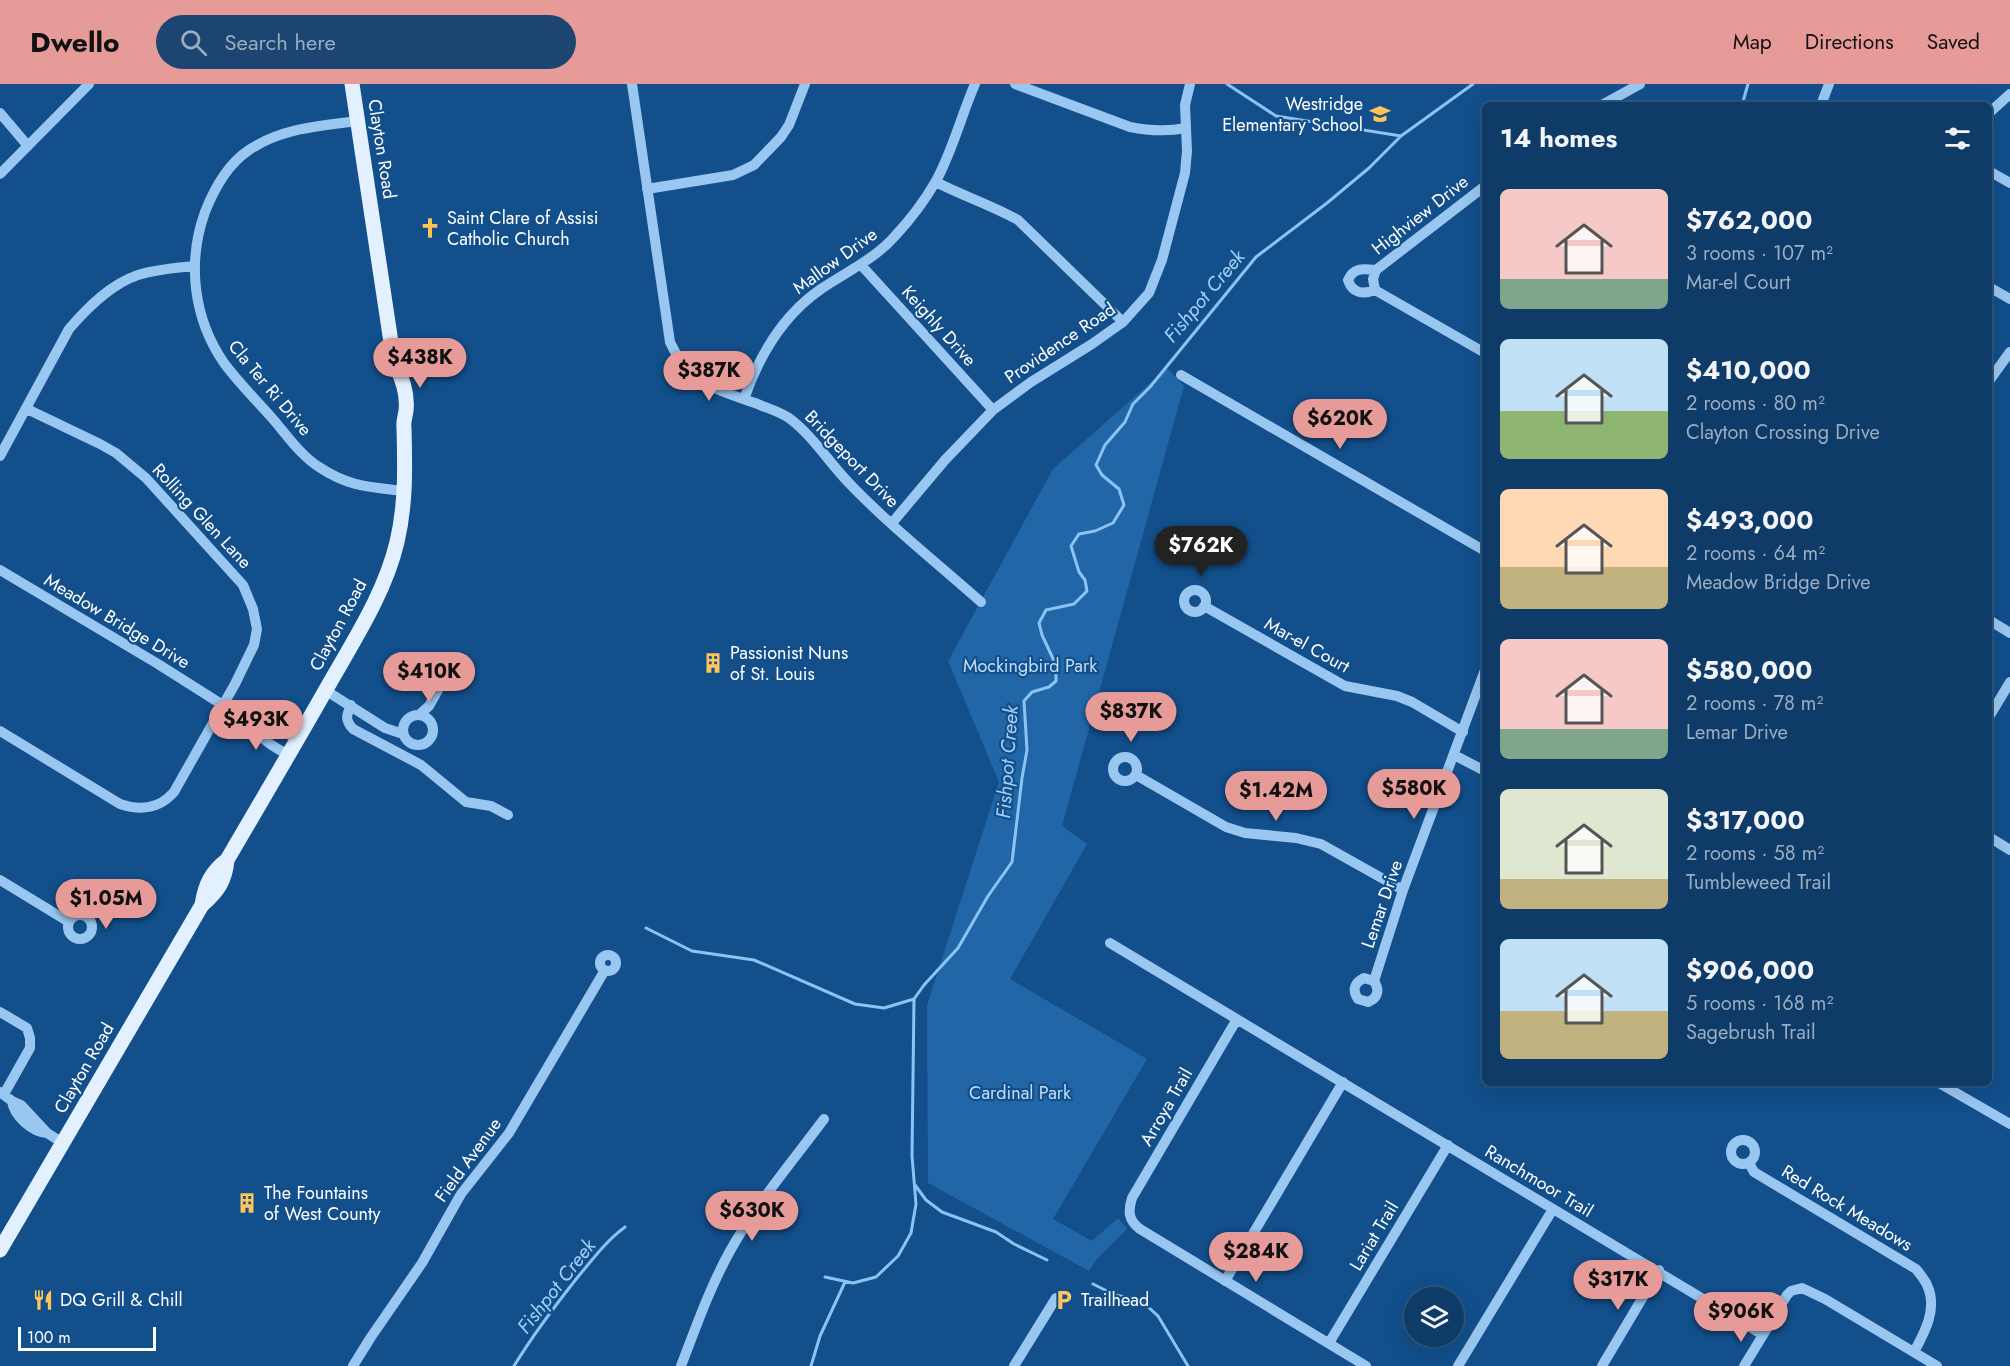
<!DOCTYPE html>
<html lang="en">
<head>
<meta charset="utf-8">
<style>
  :root { --surface:#0e3b68; --page:#1c4671; --text:#f1f3f6; --muted:#9badc0; --line:#2e557c; --accent:#e69b98 }
  body { margin:0; font-family:Jost,sans-serif; background:var(--page); color:var(--text); height:100vh; display:flex; flex-direction:column; font-size:22px; white-space:nowrap }
  * { box-sizing:border-box; margin:0 }
  p { font-size:20px; color:var(--muted) }
  .icon { flex:none; width:33px; height:33px; fill:none; stroke:currentColor; stroke-width:2; stroke-linecap:round; stroke-linejoin:round }
  .map { position:relative; flex:1; overflow:hidden }
  .details { position:absolute; left:1482px; top:18px; width:510px; height:984px; display:flex; flex-direction:column; background:var(--surface); border-radius:9px; box-shadow:0 6px 24px #0002,0 0 0 2px var(--line) }
  .details>* { flex:none }
  .tools { position:absolute; left:1404px; top:1203px; display:grid; gap:12px }
  .tools a { display:grid; place-items:center; width:60px; height:60px; border-radius:50%; background:var(--surface); box-shadow:0 6px 24px #0002,0 0 0 2px var(--line); font-size:30px }
  .scale { position:absolute; left:18px; bottom:15px; width:138px; box-sizing:border-box; padding-left:6px; border:3px solid #fff; border-top:0; font-size:16px; line-height:21px; white-space:nowrap; color:#fff; -webkit-text-stroke:4px #124f8b; paint-order:stroke }
  .price { position:absolute; translate:-50% -51px; padding:0 14px; border-radius:21px; background:var(--accent); color:#111; font-size:20px; line-height:39px; filter:drop-shadow(0 2px 3px #0008) }
  .price::after { content:''; position:absolute; left:50%; top:36px; width:18px; height:14px; margin-left:-9px; background:inherit; clip-path:polygon(0 0,100% 0,50% 100%) }
  .price.selected { background:#222; color:#fff }
  ul { padding:0; list-style:none }
  li { display:flex; align-items:center; gap:18px; height:150px; padding:0 18px }
  li span { display:grid; place-items:center; flex:none; width:168px; height:120px; border-radius:9px; color:#555 }
  li>.icon { margin-inline-start:auto }
  span .icon { width:72px; height:72px; fill:#fffc; stroke-width:1 }
  li b { font-size:26px }
  h2 { display:flex; justify-content:space-between; align-items:center; height:72px; padding:0 18px; font-size:26px }
  header { display:flex; align-items:center; gap:36px; box-sizing:border-box; height:84px; padding:0 30px; background:var(--accent); color:#111 }
  header strong { font-size:28px }
  nav { display:flex; gap:33px; margin-inline-start:auto; font-size:21px }
  .search { width:420px; height:54px; background:var(--page); display:flex; align-items:center; gap:15px; box-sizing:border-box; padding:0 21px; border-radius:33px; color:var(--muted); font-size:22px }
  .map>svg:first-child { display:block }
  .green { fill:#2167a8 }
  .lines { fill:none; stroke-linecap:round; stroke-linejoin:round }
  .stream { stroke:#8bc3f4; stroke-width:3 }
  .minor { stroke:#9ac7f1; stroke-width:10 }
  .major { stroke:#e3f0ff; stroke-width:15 }
  .labels { text-anchor:middle; stroke-width:4.5; stroke-linejoin:round; paint-order:stroke }
  .poi-label { font-size:18px; fill:#fff; stroke:#124f8b; text-anchor:start }
  .street-label { font-size:18px; fill:#fff; stroke:#124f8b }
  .park-label { font-size:18px; fill:#c0dffc; stroke:#124f8b }
  .water-label { font-size:20px; font-style:italic; fill:#a5d0f8; stroke:#124f8b }
</style>
</head>
<body>
<header>
<strong>Dwello</strong>
<div class="search"><svg class="icon" aria-label="search" viewBox="0 0 24 24"><circle cx="10" cy="10" r="6"/><path d="M15 15l6 6"/></svg>Search here</div>
<nav><a>Map</a><a>Directions</a><a>Saved</a></nav>
</header>
<div class="map">
<svg width="2010" height="1282" viewBox="0 0 2010 1282">
  <rect width="100%" height="100%" fill="#124f8b"/>
  <!-- green -->
  <path class="green" d="M1167,284L1184,302L1062,742L1087,760L1010,895L1147,975L1053,1135L1092,1157L1118,1134L1127,1145L1096,1176L1089,1187L928,1099L927,921L999,698L948,577L1053,385Z"/>
  <g class="lines">
    <!-- stream -->
    <path class="stream" d="M1227,0L1276,32L1401,52
      M1742,21L1748,0
      M646,844L692,867L754,876L855,920L884,924L914,915
      M915,1101L926,1116L942,1128L996,1148L1014,1160L1047,1176
      M825,1193L853,1199L876,1193L898,1172L911,1149L916,1120L912,1072L914,915L924,901L958,864L988,812L1012,778L1022,694L1027,666L1024,617L1032,608L1049,603L1056,597V581L1042,551L1039,539L1046,526L1074,520L1087,507L1085,496L1079,488L1071,462L1079,450L1095,447L1113,439L1124,421L1119,405L1102,391L1096,381L1105,361L1125,338L1133,320L1150,303L1256,173L1327,119L1369,84L1401,52L1473,0
      M1093,1200L1115,1211L1136,1215L1147,1222L1158,1232L1188,1282
      M514,1282C533,1251 554,1223 577,1194C592,1176 606,1157 625,1143
      M811,1282L820,1252L845,1198"/>
    <!-- minor -->
    <path class="minor" d="M632,0L670,258C689,301 719,306 760,321C770,325 780,328 789,334C812,351 828,377 848,398C889,441 937,479 981,518
      M1015,0L1130,43C1150,47 1166,48 1186,44
      M1602,21L1640,0
      M1821,21L1829,0
      M0,29L28,62
      M1989,29L2010,10
      M358,37C320,42 282,44 249,66C228,80 214,105 205,128C187,178 193,234 224,279C238,298 256,316 272,334C286,350 300,371 319,383C349,403 370,403 404,407
      M1989,87L2010,99
      M0,90L89,0
      M936,98C963,112 991,121 1018,136L1123,238
      M647,105L733,91L754,81L781,53L789,41L805,0
      M861,181L993,326
      M1376,186C1363,185 1354,183 1348,196C1352,209 1363,211 1375,206L1485,269
      M1989,203L2010,215
      M1375,206L1373,195L1376,186L1485,102
      M1181,291L1485,467
      M1989,297L2010,268
      M744,315C759,272 783,231 821,205C846,188 875,175 895,152C910,136 925,116 936,97C953,66 961,32 975,0
      M0,372L69,245C88,223 111,200 138,191C156,185 175,184 194,182
      M892,439L945,376L993,326L1031,298L1092,260L1123,238L1149,209L1162,176L1185,89L1187,67L1185,21L1190,0
      M0,486L158,580L248,637C257,653 273,663 289,671
      M1184 517a11 11 0 1 1 22 0a11 11 0 1 1-22 0Z
      M1204,522L1345,602L1397,612L1412,618L1463,648
      M1989,536L2010,549
      M325,606L385,644L403,650
      M351,621C346,632 345,636 353,645L421,681L466,718L491,722L508,731
      M403 646a15 15 0 1 1 30 0a15 15 0 1 1-30 0Z
      M419,631L429,622L448,588
      M1989,633L2010,598
      M248,637H261L298,655
      M0,647L120,720C141,727 159,725 174,708L235,600L254,561L257,545L253,525L243,501L146,394L116,369L100,360L27,325
      M1454,671L1485,687
      M1113 685a12 12 0 1 1 24 0a12 12 0 1 1-24 0Z
      M1136,691L1226,743L1245,749L1296,754L1321,760L1403,806
      M1989,753L2010,766
      M0,796L69,838
      M68 843a12 12 0 1 1 24 0a12 12 0 1 1-24 0Z
      M1110,859L1763,1251L1787,1211L1791,1207L1802,1204L1825,1215L1937,1282
      M600 879a8 8 0 1 1 16 0a8 8 0 1 1-16 0Z
      M1374,897L1364,894C1354,899 1352,906 1358,915L1368,918C1378,914 1380,906 1374,897L1403,806L1485,586
      M0,928L27,944L30,954V964L4,1010
      M1237,935L1132,1114C1128,1127 1128,1136 1140,1145L1366,1282
      M1939,999L2010,1040
      M0,1008L12,1017L21,1021L47,1049L63,1059
      M12,1017C14,1032 32,1048 47,1049
      M1731 1068a12 12 0 1 1 24 0a12 12 0 1 1-24 0Z
      M1749,1079L1754,1088L1916,1185C1920,1190 1925,1196 1927,1201C1938,1224 1925,1248 1914,1268
      M1225,1197L1343,998
      M1329,1259L1448,1061
      M353,1282L371,1253L422,1179L461,1110L509,1049L605,886
      M681,1282C696,1243 710,1203 730,1167C756,1120 792,1078 824,1035
      M1014,1282L1056,1214
      M1458,1282L1553,1125
      M1602,1282L1659,1186
      M1744,1282L1763,1251"/>
    <!-- major -->
    <path class="major" d="M202,821C205,801 211,788 227,776C261,718 295,660 328,602C354,556 385,509 397,458C406,420 405,383 404,344C403,338 405,333 406,327C408,311 402,292 394,278L352,0
      M0,1166L202,821C218,807 225,797 227,776"/>
  </g>
  <!-- icons -->
  <defs>
    <g id="school-bare" transform="scale(1.62)"><path d="M0-5L7-2L0 1L-7-2ZM-4 1L0 2.5L4 1V4Q0 6-4 4Z" fill="#ffc559" stroke="#124f8b" stroke-width="2.5" paint-order="stroke"/></g>
    <g id="church-bare" transform="scale(1.62)"><path d="M-1.2-6h2.4v3.5h3.3v2.4h-3.3V6h-2.4V-.1h-3.3v-2.4h3.3Z" fill="#ffc559" stroke="#124f8b" stroke-width="2.5" paint-order="stroke"/></g>
    <g id="building-bare" transform="scale(1.62)"><path d="M-4-6H4V6H1V3H-1V6H-4ZM-2.5-4.3h1.7v1.8h-1.7ZM.8-4.3h1.7v1.8H.8ZM-2.5-1h1.7V.8h-1.7ZM.8-1h1.7V.8H.8Z" fill="#ffc559" stroke="#124f8b" stroke-width="2.5" paint-order="stroke"/></g>
    <g id="restaurant-bare" transform="scale(1.62)"><path d="M-5-6h1v4h1v-4h1v4h1v-4h1v5L-1.5 .5V6h-2V.5L-5-1ZM5-6V6H3V1.5H1.5Q1.5-4 5-6Z" fill="#ffc559" stroke="#124f8b" stroke-width="2.5" paint-order="stroke"/></g>
    <g id="parking-bare" transform="scale(1.62)"><path d="M-3.5-5.5H1a3.5 3.5 0 0 1 0 7H-1V5.5H-3.5ZM-1-3.4V-.6H.8a1.4 1.4 0 0 0 0-2.8Z" fill="#ffc559" stroke="#124f8b" stroke-width="2.5" paint-order="stroke"/></g>
  </defs>
  <g fill-rule="evenodd">
    <use href="#school-bare" x="1380" y="30"/>
    <use href="#church-bare" x="430" y="144"/>
    <use href="#building-bare" x="713" y="579"/>
    <use href="#building-bare" x="247" y="1119"/>
    <use href="#restaurant-bare" x="43" y="1216"/>
    <use href="#parking-bare" x="1064" y="1216"/>
  </g>
  <g class="labels">
    <!-- poi labels -->
    <g class="poi-label">
      <text x="1363" y="26" text-anchor="end">Westridge<tspan x="1363" dy="21">Elementary School</tspan></text>
      <text x="447" y="140">Saint Clare of Assisi<tspan x="447" dy="21">Catholic Church</tspan></text>
      <text x="730" y="575">Passionist Nuns<tspan x="730" dy="21">of St. Louis</tspan></text>
      <text x="264" y="1115">The Fountains<tspan x="264" dy="21">of West County</tspan></text>
      <text x="60" y="1222">DQ Grill &amp; Chill</text>
      <text x="1081" y="1222">Trailhead</text>
    </g>
    <!-- street labels -->
    <g class="street-label">
      <text transform="translate(382 65) rotate(81)" y="6">Clayton Road</text>
      <text transform="translate(1420 131) rotate(-38)" y="6">Highview Drive</text>
      <text transform="translate(835 177) rotate(-36)" y="6">Mallow Drive</text>
      <text transform="translate(939 242) rotate(48)" y="6">Keighly Drive</text>
      <text transform="translate(1060 259) rotate(-34)" y="6">Providence Road</text>
      <text transform="translate(270 304) rotate(50)" y="6">Cla Ter Ri Drive</text>
      <text transform="translate(852 375) rotate(46)" y="6">Bridgeport Drive</text>
      <text transform="translate(202 432) rotate(47)" y="6">Rolling Glen Lane</text>
      <text transform="translate(117 537) rotate(31)" y="6">Meadow Bridge Drive</text>
      <text transform="translate(338 541) rotate(-62)" y="6">Clayton Road</text>
      <text transform="translate(1307 561) rotate(29)" y="6">Mar-el Court</text>
      <text transform="translate(1382 820) rotate(-71)" y="6">Lemar Drive</text>
      <text transform="translate(84 984) rotate(-60)" y="6">Clayton Road</text>
      <text transform="translate(1166 1023) rotate(-60)" y="6">Arroya Trail</text>
      <text transform="translate(468 1076) rotate(-54)" y="6">Field Avenue</text>
      <text transform="translate(1539 1097) rotate(31)" y="6">Ranchmoor Trail</text>
      <text transform="translate(1847 1124) rotate(31)" y="6">Red Rock Meadows</text>
      <text transform="translate(1374 1152) rotate(-59)" y="6">Lariat Trail</text>
    </g>
    <!-- park labels -->
    <g class="park-label">
      <text x="1030" y="588">Mockingbird Park</text>
      <text x="1020" y="1015">Cardinal Park</text>
    </g>
    <!-- water labels -->
    <g class="water-label">
      <text transform="translate(1204 212) rotate(-50)" y="7">Fishpot Creek</text>
      <text transform="translate(1007 678) rotate(-86)" y="7">Fishpot Creek</text>
      <text transform="translate(556 1202) rotate(-52)" y="7">Fishpot Creek</text>
    </g>
  </g>
</svg>
<div class="tools">
<a><svg class="icon" aria-label="layers" viewBox="0 0 24 24"><path d="M12 4l9 5-9 5-9-5zM3 14l9 5 9-5"/></svg></a>
</div>
<div class="scale">100 m</div>
<b class="price" style="left:420px;top:305px">$438K</b>
<b class="price" style="left:709px;top:318px">$387K</b>
<b class="price" style="left:1340px;top:366px">$620K</b>
<b class="price selected" style="left:1201px;top:493px">$762K</b>
<b class="price" style="left:429px;top:619px">$410K</b>
<b class="price" style="left:1131px;top:659px">$837K</b>
<b class="price" style="left:256px;top:667px">$493K</b>
<b class="price" style="left:1414px;top:736px">$580K</b>
<b class="price" style="left:1276px;top:738px">$1.42M</b>
<b class="price" style="left:106px;top:846px">$1.05M</b>
<b class="price" style="left:752px;top:1158px">$630K</b>
<b class="price" style="left:1256px;top:1199px">$284K</b>
<b class="price" style="left:1618px;top:1227px">$317K</b>
<b class="price" style="left:1741px;top:1259px">$906K</b>
<section class="details">
<h2>14 homes<svg class="icon" aria-label="filters" viewBox="0 0 24 24"><path d="M4 7h16M4 17h16"/><circle cx="9" cy="7" r="2"/><circle cx="15" cy="17" r="2"/></svg></h2>
<ul>
<li><span style="background:linear-gradient(#f6c9c9 75%,#7fa58c 0)"><svg class="icon" aria-label="home" viewBox="0 0 24 24"><path d="M3 11l9-7 9 7M6 9v11h12V9"/></svg></span><div><b>$762,000</b><p>3 rooms · 107 m²</p><p>Mar-el Court</p></div></li>
<li><span style="background:linear-gradient(#bfe0f5 60%,#8fb573 0)"><svg class="icon" aria-label="home" viewBox="0 0 24 24"><path d="M3 11l9-7 9 7M6 9v11h12V9"/></svg></span><div><b>$410,000</b><p>2 rooms · 80 m²</p><p>Clayton Crossing Drive</p></div></li>
<li><span style="background:linear-gradient(#ffd9b3 65%,#c2b280 0)"><svg class="icon" aria-label="home" viewBox="0 0 24 24"><path d="M3 11l9-7 9 7M6 9v11h12V9"/></svg></span><div><b>$493,000</b><p>2 rooms · 64 m²</p><p>Meadow Bridge Drive</p></div></li>
<li><span style="background:linear-gradient(#f6c9c9 75%,#7fa58c 0)"><svg class="icon" aria-label="home" viewBox="0 0 24 24"><path d="M3 11l9-7 9 7M6 9v11h12V9"/></svg></span><div><b>$580,000</b><p>2 rooms · 78 m²</p><p>Lemar Drive</p></div></li>
<li><span style="background:linear-gradient(#dfe7d0 75%,#c2b280 0)"><svg class="icon" aria-label="home" viewBox="0 0 24 24"><path d="M3 11l9-7 9 7M6 9v11h12V9"/></svg></span><div><b>$317,000</b><p>2 rooms · 58 m²</p><p>Tumbleweed Trail</p></div></li>
<li><span style="background:linear-gradient(#bfe0f5 60%,#c2b280 0)"><svg class="icon" aria-label="home" viewBox="0 0 24 24"><path d="M3 11l9-7 9 7M6 9v11h12V9"/></svg></span><div><b>$906,000</b><p>5 rooms · 168 m²</p><p>Sagebrush Trail</p></div></li>
</ul>
</section>
</div>
</body>
</html>
